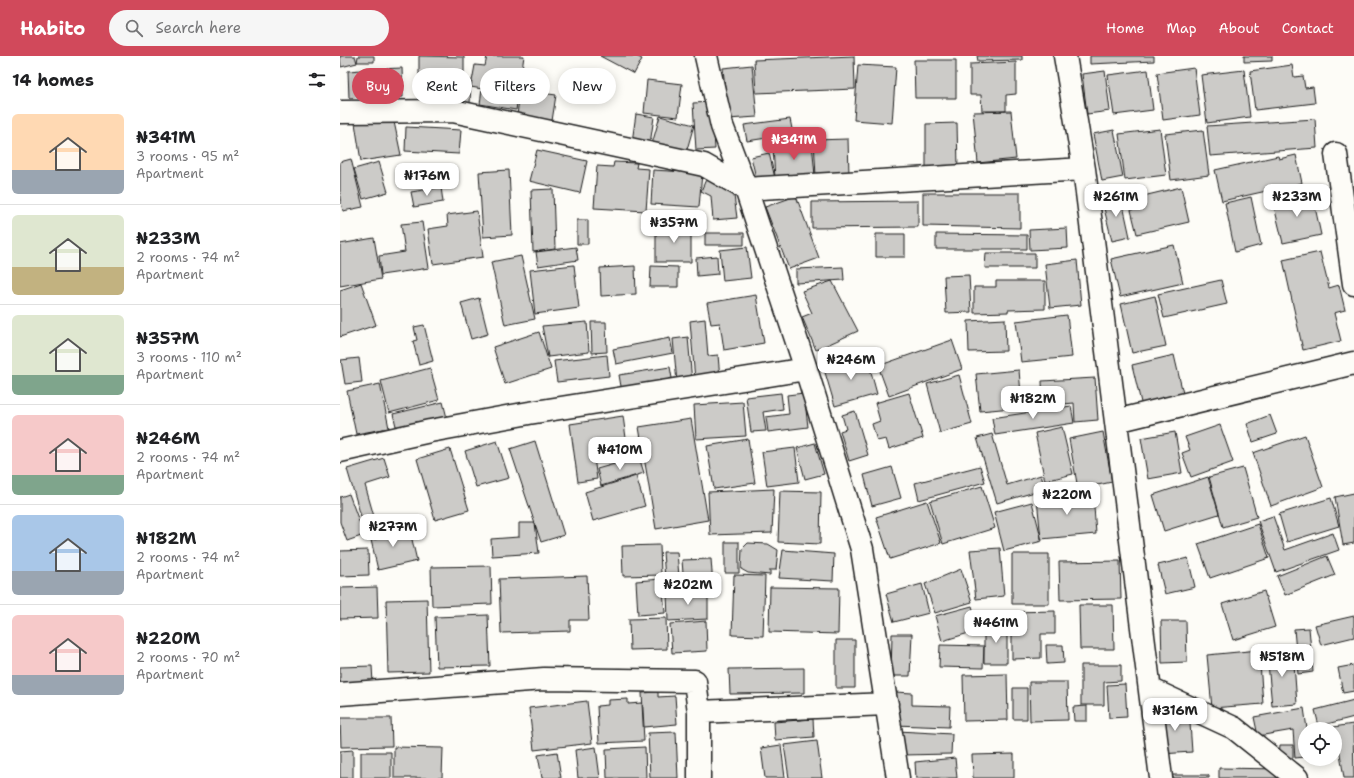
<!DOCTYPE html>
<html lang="en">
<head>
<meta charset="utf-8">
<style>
  :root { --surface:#fff; --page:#f6f6f6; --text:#202124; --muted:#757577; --line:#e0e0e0; --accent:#d1495b }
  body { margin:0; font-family:"Shantell Sans",sans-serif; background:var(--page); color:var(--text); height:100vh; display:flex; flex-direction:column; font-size:15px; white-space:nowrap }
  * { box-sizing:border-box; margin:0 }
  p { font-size:13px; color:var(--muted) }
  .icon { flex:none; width:22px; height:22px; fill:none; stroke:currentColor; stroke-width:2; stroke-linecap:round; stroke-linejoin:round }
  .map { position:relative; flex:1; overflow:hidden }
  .panel { display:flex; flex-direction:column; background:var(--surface); width:340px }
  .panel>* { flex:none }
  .guide { position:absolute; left:12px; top:12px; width:380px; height:36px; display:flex; gap:8px }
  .controls { position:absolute; left:958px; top:666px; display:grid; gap:8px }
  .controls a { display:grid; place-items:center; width:44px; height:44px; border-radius:50%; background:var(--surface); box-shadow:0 2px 10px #0003; font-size:20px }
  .price { position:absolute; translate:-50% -34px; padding:0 9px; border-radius:8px; background:#fff; color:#222; font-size:13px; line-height:26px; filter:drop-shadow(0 1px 2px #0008) }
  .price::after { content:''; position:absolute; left:50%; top:24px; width:12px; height:9px; margin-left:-6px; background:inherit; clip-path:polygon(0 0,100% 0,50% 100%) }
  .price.active { background:var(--accent); color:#fff }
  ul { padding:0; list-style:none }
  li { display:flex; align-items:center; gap:12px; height:100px; padding:0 12px }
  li+li { border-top:1px solid var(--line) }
  li span { display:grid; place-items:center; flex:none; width:112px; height:80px; border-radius:6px; color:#555 }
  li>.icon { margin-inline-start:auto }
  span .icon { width:48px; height:48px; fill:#fffc; stroke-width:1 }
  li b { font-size:17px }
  h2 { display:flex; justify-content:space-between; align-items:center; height:48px; padding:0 12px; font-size:17px }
  .chip { padding:0 14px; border-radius:18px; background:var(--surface); box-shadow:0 2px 10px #0003; font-size:14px; line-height:36px }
  .chip.active { background:var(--accent); color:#fff }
  header { display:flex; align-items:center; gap:24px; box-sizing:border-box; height:56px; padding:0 20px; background:var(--accent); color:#fff }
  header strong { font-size:19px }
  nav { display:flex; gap:22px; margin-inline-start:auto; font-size:14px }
  .search { width:280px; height:36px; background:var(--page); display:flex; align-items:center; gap:10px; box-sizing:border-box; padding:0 14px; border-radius:22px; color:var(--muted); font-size:15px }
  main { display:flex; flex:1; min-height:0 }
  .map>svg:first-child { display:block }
  .building { fill:#cccbc8; stroke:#1c1c1c }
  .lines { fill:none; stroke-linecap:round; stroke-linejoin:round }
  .street-casing { stroke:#1c1c1c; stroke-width:25 }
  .street { stroke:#fdfcf7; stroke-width:22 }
</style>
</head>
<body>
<header>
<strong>Habito</strong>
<div class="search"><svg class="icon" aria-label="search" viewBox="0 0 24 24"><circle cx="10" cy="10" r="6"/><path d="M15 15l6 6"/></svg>Search here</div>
<nav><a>Home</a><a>Map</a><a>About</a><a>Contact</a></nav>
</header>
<main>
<section class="panel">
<h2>14 homes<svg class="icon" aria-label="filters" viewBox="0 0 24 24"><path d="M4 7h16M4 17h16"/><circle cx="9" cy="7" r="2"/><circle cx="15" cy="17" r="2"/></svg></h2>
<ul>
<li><span style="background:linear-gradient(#ffd9b3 70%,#9aa5b1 0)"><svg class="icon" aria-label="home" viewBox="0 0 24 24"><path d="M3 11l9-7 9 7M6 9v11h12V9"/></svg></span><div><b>₦341M</b><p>3 rooms · 95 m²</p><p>Apartment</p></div></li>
<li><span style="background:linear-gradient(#dfe7d0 65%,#c2b280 0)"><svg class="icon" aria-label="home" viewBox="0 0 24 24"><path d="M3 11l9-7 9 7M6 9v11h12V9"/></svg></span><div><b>₦233M</b><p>2 rooms · 74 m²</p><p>Apartment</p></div></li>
<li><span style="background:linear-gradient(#dfe7d0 75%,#7fa58c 0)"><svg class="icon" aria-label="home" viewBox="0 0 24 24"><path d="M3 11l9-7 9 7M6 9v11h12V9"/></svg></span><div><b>₦357M</b><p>3 rooms · 110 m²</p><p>Apartment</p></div></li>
<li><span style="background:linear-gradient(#f6c9c9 75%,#7fa58c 0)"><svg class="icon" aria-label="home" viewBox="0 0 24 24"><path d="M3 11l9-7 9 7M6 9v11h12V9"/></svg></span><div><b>₦246M</b><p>2 rooms · 74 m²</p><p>Apartment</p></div></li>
<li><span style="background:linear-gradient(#a9c7e8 70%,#9aa5b1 0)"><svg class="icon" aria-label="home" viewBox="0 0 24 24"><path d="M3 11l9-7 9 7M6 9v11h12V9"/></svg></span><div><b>₦182M</b><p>2 rooms · 74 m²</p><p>Apartment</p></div></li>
<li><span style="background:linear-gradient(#f6c9c9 75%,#9aa5b1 0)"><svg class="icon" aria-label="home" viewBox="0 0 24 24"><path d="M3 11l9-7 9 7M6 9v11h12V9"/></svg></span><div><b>₦220M</b><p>2 rooms · 70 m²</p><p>Apartment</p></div></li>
</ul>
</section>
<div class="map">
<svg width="1014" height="722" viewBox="0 0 1014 722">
  <rect width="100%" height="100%" fill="#fdfcf7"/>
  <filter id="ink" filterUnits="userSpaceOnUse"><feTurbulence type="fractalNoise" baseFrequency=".025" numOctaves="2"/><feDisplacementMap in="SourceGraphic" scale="8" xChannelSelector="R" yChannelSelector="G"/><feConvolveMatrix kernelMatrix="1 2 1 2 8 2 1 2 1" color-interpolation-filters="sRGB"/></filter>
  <g filter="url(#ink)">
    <!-- building -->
    <path class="building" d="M0,0H15L17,7L1,11Z
      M18,0H34V6H17Z
      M79,0L124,1V21L79,20Z
      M147,0H184L176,54L140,48L142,33L131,31L135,9L145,10Z
      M260,0H296L302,3L294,18Z
      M514,0L515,33L416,37L414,4Z
      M637,0H682V4L638,5Z
      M750,0H814V5L750,8Z
      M904,0H932V5L904,6Z
      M574,4H616V42H575Z
      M676,6V38L666,39V55H642L641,39H630V8Z
      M412,9L417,61L388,63L383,12Z
      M518,9L556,11L552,67L514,64Z
      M952,9L954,21L963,20L965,32L973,31L975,47L915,54L910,15Z
      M62,12L63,41L40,42L39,13Z
      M854,12L860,59L823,64L817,17Z
      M35,13L36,40L9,42L8,15Z
      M808,14L813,54L774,59L768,19Z
      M904,14L910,61L867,67L861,19Z
      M765,15L770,55L747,58L742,18Z
      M82,23L131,24L130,48L81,47Z
      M307,24L342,28L338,61L304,57Z
      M180,34L216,39L212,65L177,60Z
      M372,46L375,93L356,94L353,47Z
      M671,55L676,103L638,107L633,56Z
      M296,58L314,61L310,88L292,86Z
      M320,60L354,69L346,97L312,88Z
      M53,61L61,99L21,105L15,67Z
      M450,63L453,78L407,85L404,69Z
      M975,63L977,92L870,100L867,70Z
      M617,67L618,112L586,113V68Z
      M66,71L121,74L119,98L65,95Z
      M820,73L826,119L785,124L779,78Z
      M774,74L783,121L762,125L753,78Z
      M863,74L869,119L831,124L825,78Z
      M508,83L509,119L476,120L474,84Z
      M472,87L475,120L435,123L433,90Z
      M197,94L247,105L240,137L189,125Z
      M429,97L435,122L417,126L411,101Z
      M956,99L962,127L882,145L875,114L938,100L939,103Z
      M11,103L23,151L3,155L0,142V106Z
      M39,106L48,136L23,143L14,113Z
      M274,106L297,107L296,112L309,113L306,155L254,152L257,110L273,111Z
      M169,114L172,179L143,181L139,116Z
      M313,114L362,117L359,151L311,148Z
      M367,121L393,132L397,162L373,164L371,140L361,135Z
      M101,131L103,146L74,151L71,136Z
      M841,131L849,166L797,178L791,154L801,152L799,141Z
      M213,133L215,193L193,196L191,134Z
      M583,137H680V172L583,170Z
      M972,137L981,179L943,187L933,146Z
      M456,140L479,202L449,213L425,151Z
      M781,140L790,181L772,185L762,144Z
      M911,141L921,189L895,196L885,147Z
      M578,145V171L472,172V146Z
      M137,155L143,201L93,208L88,173L108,170L107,159Z
      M237,164H248V188H237Z
      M82,166L89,212L41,219L39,200L65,196L61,168Z
      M316,169H351V206H316Z
      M727,172L728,192L690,194L689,174Z
      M365,177H404V189H365Z
      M536,178H565V201H536Z
      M596,178L687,179V193H596Z
      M34,182L41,223L0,230V188Z
      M834,189L843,227L780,241L771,203Z
      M236,191L238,204L198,210L196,196Z
      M407,191L411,222L383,225L380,194Z
      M980,196L989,232L999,229L1005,254L994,257L1001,285L963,294L943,204Z
      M646,197H695V212H645Z
      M181,200L195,263L165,269L151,206Z
      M377,200L378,218L357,220L356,202Z
      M737,204L741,249L710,252L705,208Z
      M234,209L239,252L195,258L190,214Z
      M295,210L296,238L261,240L260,212Z
      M311,210L338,211V231H310Z
      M503,211L504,224L456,227V213Z
      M629,219L631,256L606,257L604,220Z
      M881,224L887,248L824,262L818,238Z
      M492,225L518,275L476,294L462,261L472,257L462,235Z
      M656,225H705V253L668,254V256L634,257V231H656Z
      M21,227L36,269L0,281V234Z
      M416,239L424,287L384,294L380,267L371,268L367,247Z
      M815,240L826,290L792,297L781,248Z
      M139,242L148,278L131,283L121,247Z
      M727,259L732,301L681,306L676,265Z
      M365,263L368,300L378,299L380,322L355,324L350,265Z
      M665,263L666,295L629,296L628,265Z
      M247,266L249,296L208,301L202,270Z
      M251,266H266L267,296L252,297Z
      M84,269L93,305L79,309L73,285L77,284L74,271Z
      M199,276L211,313L165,328L153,291Z
      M348,281L352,326L337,327L333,283Z
      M330,282L333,297L276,308L273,293Z
      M612,284L622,313L549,340L538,310Z
      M267,299L269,320L217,326L214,305Z
      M834,299L845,346L803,355L792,309Z
      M527,301L537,338L495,350L484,313Z
      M19,302L22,326L5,328L1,304Z
      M330,311L333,328L282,336L279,319Z
      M90,312L99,344L49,357L41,325Z
      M679,314L682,351L640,355L636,318Z
      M619,319L632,368L600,377L587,328Z
      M755,322L758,364L735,366L734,347L703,350L702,325Z
      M40,328L49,372L16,378L7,335Z
      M441,337L443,353L423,356L426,375L411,376L406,341Z
      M464,337L468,371L428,376L426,361L449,358L447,339Z
      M569,337L583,382L549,393L546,383L537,385L532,368L540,365L535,347Z
      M103,346L107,362L57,374L53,358Z
      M403,346L406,380L356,383L354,349Z
      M731,350L734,367L655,379L652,362Z
      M515,355L528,399L509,405L500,375L506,373L502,359Z
      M930,359L937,378L913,386L907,368Z
      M283,360L288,397L254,402L257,423L238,426L230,368Z
      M351,363L368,464L316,473L299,371Z
      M880,369L893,406L851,421L842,397L850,394L845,381Z
      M722,371L733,418L705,425L695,377Z
      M763,376L772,426L738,433L729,383Z
      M835,376L842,417L808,423L801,382Z
      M652,378L667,429L701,419L705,433L657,447L637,382Z
      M965,379L983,431L931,450L913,397Z
      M408,383L415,427L374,433L367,390Z
      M157,385L169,422L136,431L125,395Z
      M195,385L224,479L201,486L170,393Z
      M475,387L484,418L465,423L457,392Z
      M455,392L459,426L427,430L422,396Z
      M110,393L129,454L95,464L77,403Z
      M299,401L304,417L261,430L257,413Z
      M44,402L50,421L25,429L35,464L23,467L7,413Z
      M640,410L645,426L579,444L575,427Z
      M552,411L561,442L532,450L524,419Z
      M903,412L917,461L883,471L869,421Z
      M296,420L305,450L253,465L245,436Z
      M868,421L879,458L824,475L813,439Z
      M642,430L655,472L603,488L590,445Z
      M434,433L432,477L370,479L368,436Z
      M440,435L481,436L480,488L438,486Z
      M753,437L756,478L701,483L697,443Z
      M1014,437V487L1003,489L995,441Z
      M9,438L24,479L7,485L0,466V441Z
      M991,442L999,470L947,486L939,458Z
      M587,445L601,487L550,503L536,461Z
      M692,446L702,485L664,495L654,456Z
      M933,460L945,494L993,477L999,494L936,516L918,465Z
      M179,467H195L199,497L152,500L151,483L179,481Z
      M53,468L55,479L70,475L77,505L38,514L31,484L37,483L35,472Z
      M918,468L929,502L870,522L858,488Z
      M385,486H399V517H385Z
      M408,487L428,488L438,494L436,514H430V519L408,517L401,513L402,493Z
      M320,489L321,519L283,520L282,490Z
      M660,492L664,540L636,543L630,494Z
      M28,494L29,519L0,520V495Z
      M443,494L494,498L493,525L439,522Z
      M323,496H337L339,521L325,523Z
      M672,498H709V548H672Z
      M987,500L995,519L945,539L937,520Z
      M848,502L855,531L825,538L818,509Z
      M371,503L373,530L344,531L342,504Z
      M780,505L781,543L720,544L719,506Z
      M151,510L152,548L92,550L91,511Z
      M621,513L632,546L595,557L585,528Z
      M394,519L425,520L423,580L392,579Z
      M247,520L249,564H230V575L161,577L159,523Z
      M322,523L325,557L298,559L296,525Z
      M582,528L589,557L554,566L546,538Z
      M37,531L38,562L0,563V532Z
      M430,531L499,532L498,578L429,576Z
      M368,535V563L328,565L327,536Z
      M924,535L935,571L893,584L882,548Z
      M87,543L89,616L48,617L46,544Z
      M739,549H773L774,593H740Z
      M632,550L639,574L602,585L595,560Z
      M715,555V578H701V602L672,603V556Z
      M148,559L150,610L97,611L95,561Z
      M1014,560V581L981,589L975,569Z
      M326,562L327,593L290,594L289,563Z
      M366,565L367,595L332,597L330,568Z
      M821,565H846L847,606L822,607Z
      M644,570H667V607H644Z
      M969,572L973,616L958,618L954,573Z
      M552,578H572L570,620H551Z
      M496,584H515V632H496Z
      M600,589L644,590L643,612L599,611Z
      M706,589H723L724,607L707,608Z
      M919,594L923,648L872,652L867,599Z
      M953,594L957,648L932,650L927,596Z
      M741,609H781V625L764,626V649H741Z
      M1014,609V635L1003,637L998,612Z
      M32,610L33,627L0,628V611Z
      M464,612V637L390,638L389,613Z
      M667,618L668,664L624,665L623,619Z
      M689,626H727L728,664L690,665Z
      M785,628L787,661L769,662L767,629Z
      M673,632H687V663H673Z
      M318,636V641L335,640L337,668L304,671L302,637Z
      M555,636L572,637V649L610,650L609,671L554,669Z
      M288,643V648L302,647L304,685L259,687L257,650L268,649V644Z
      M1014,644V661L979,670L975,654Z
      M247,645L252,687L194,694L189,652Z
      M747,650V665H734L733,651Z
      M964,652L967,673H965V701L955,702L953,674L918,680L914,661Z
      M849,653L852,696L821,698L818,655Z
      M0,662H51L52,690L1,691Z
      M473,663L474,681L435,684L434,666Z
      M1013,668L1014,722H1004L998,685H995V673L987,672Z
      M558,675L612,678L611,698L563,699Z
      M336,676L338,722H310L308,677Z
      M477,685L482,722H449L444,689Z
      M441,689L445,722H425L421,692Z
      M940,689H953V702H939Z
      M54,691L103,692L102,722H54Z
      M256,691L260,722H238L235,694Z
      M305,691L306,722H267L266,693Z
      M13,694V722H0V695Z
      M21,696H51V722H21Z
      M217,696L221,722H202L198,699Z
      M674,698V722H633L632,699Z
      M615,702L617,722H576L575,706Z
      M879,712L939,713L938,722H879Z
      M831,719H869V722H831Z"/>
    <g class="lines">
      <!-- street casing -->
      <g class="street-casing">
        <path id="street" d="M366,0L382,70L406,133L466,313L522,493L558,722
          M725,0L744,113L821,722
          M0,56L113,55L364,109L406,133L744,113
          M996,98L1014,228
          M776,365L1014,307
          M0,395L90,375L189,357L466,313
          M810,633L894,672L957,722
          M0,638L204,623L355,625L359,656L547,648
          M359,656V722"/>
      </g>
      <!-- street -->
      <use href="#street" class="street"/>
    </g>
  </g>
</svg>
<div class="controls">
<a><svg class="icon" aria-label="locate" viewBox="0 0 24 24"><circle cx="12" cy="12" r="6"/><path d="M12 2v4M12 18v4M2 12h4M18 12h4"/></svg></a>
</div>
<b class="price active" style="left:454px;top:105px">₦341M</b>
<b class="price" style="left:87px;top:141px">₦176M</b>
<b class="price" style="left:776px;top:162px">₦261M</b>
<b class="price" style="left:957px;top:162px">₦233M</b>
<b class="price" style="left:334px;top:188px">₦357M</b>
<b class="price" style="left:511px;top:325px">₦246M</b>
<b class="price" style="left:693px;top:364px">₦182M</b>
<b class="price" style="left:280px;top:415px">₦410M</b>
<b class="price" style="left:727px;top:460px">₦220M</b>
<b class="price" style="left:53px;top:492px">₦277M</b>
<b class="price" style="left:348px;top:550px">₦202M</b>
<b class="price" style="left:656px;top:588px">₦461M</b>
<b class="price" style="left:942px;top:622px">₦518M</b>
<b class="price" style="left:835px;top:676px">₦316M</b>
<div class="guide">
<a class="chip active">Buy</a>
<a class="chip">Rent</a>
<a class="chip">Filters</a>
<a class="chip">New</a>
</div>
</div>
</main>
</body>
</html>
